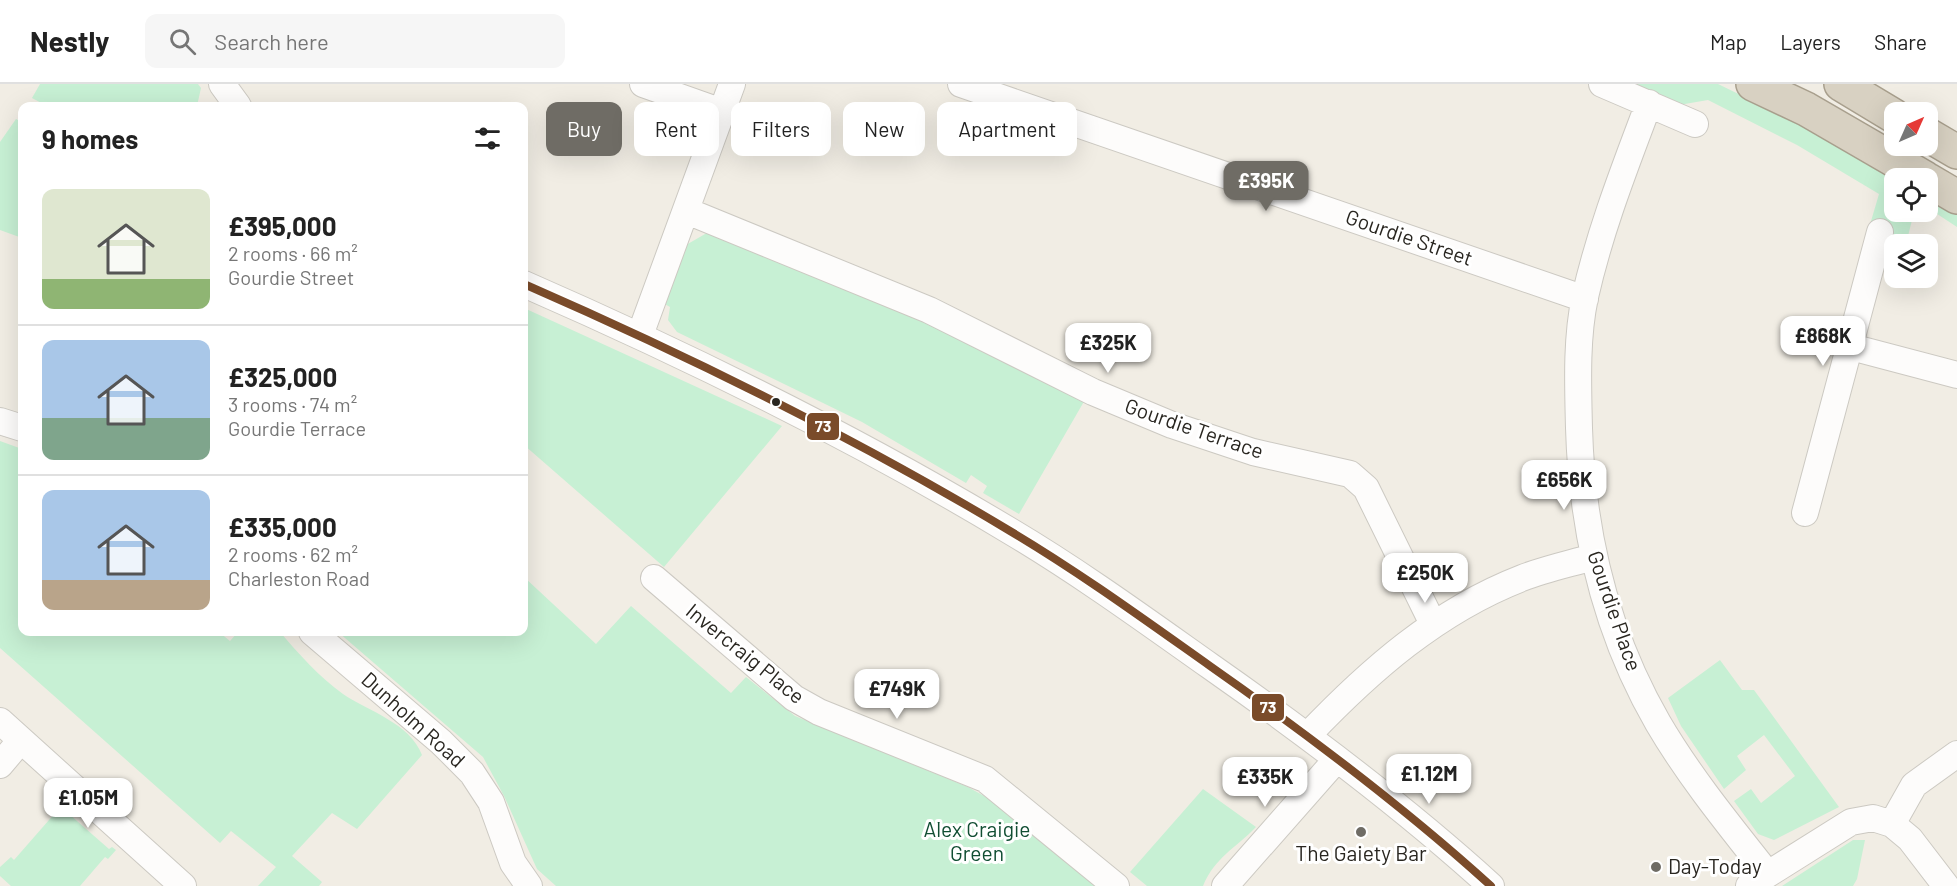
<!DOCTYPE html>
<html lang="en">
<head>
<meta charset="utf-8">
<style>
  :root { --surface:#fff; --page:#f6f6f6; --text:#222; --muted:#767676; --line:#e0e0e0; --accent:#6f6c65 }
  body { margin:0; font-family:Barlow,sans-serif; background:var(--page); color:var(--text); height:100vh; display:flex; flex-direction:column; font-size:22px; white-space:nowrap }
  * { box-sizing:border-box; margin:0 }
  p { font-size:20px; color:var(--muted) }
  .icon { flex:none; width:33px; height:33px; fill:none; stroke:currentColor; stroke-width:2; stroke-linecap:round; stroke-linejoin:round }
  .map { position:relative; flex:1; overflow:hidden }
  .drawer { position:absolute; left:18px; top:18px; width:510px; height:534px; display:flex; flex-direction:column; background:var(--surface); border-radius:12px; box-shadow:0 6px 24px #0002 }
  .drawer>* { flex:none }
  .hud { position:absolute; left:546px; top:18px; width:570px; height:54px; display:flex; gap:12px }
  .needle { width:39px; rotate:45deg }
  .fabs { position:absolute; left:1884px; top:18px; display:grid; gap:12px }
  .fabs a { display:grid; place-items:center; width:54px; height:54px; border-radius:12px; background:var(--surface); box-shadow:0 6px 24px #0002; font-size:30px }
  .price { position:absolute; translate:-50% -51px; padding:0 14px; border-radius:12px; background:#fff; color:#222; font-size:20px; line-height:39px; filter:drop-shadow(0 2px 3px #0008) }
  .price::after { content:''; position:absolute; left:50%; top:36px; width:18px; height:14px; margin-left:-9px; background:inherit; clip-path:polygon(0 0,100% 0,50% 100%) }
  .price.on { background:var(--accent); color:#fff }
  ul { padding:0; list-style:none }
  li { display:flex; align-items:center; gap:18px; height:150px; padding:0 24px }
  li+li { border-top:2px solid var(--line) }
  li span { display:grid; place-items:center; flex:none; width:168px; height:120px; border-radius:12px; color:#555 }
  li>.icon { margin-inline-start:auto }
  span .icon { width:72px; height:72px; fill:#fffc; stroke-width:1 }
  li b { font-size:26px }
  h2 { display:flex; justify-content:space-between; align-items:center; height:72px; padding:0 24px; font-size:26px }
  .tag { padding:0 21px; border-radius:12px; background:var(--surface); box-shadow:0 6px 24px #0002; font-size:21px; line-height:54px }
  .tag.on { background:var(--accent); color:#fff }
  header { display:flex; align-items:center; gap:36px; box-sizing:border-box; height:84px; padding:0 30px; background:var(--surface); border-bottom:2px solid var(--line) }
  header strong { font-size:28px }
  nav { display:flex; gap:33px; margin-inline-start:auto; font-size:21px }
  .search { width:420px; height:54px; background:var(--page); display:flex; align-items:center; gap:15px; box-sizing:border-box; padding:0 21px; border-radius:12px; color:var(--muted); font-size:22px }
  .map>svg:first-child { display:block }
  .green { fill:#c7f0d4 }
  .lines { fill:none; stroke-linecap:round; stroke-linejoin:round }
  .minor-casing { stroke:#ccc9c2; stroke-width:28 }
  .highway-casing { stroke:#a89f8d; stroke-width:36 }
  .minor { stroke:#fdfcfb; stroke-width:26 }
  .highway { stroke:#d8d1c2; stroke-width:33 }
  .bus-1-casing { stroke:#fff; stroke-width:12 }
  .bus-1 { stroke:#7a4b2a; stroke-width:8 }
  .bus-dot { fill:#292620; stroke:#fff; stroke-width:2 }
  .poi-dot { fill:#6f6c65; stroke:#fff; stroke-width:2 }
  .labels { text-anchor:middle; stroke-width:6; stroke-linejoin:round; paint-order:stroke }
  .street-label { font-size:21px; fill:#292620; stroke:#fff }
  .park-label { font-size:21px; fill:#114e33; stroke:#fff }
  .poi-label { font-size:21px; fill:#292620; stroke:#fff }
  .line-badge { stroke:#fff; stroke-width:2 }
  .badge-label { font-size:16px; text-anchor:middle; font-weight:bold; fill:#fff }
</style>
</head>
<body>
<header>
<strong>Nestly</strong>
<div class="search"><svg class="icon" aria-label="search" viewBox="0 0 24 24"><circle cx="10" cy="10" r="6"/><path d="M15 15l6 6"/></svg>Search here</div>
<nav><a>Map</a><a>Layers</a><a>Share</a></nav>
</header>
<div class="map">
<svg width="1957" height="802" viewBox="0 0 1957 802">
  <rect width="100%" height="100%" fill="#f1ede4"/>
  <!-- green -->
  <path class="green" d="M40,0H198L201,4L197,22H47L32,14Z
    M1630,0H1718L1798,39L1894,96V128H1914L1906,160L1890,158L1869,144L1879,110L1797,61L1708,16L1679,21Z
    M16,35L22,38V154L0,146V58Z
    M1928,112L1957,131V143L1928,124Z
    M712,146L924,233L1086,314L1019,430L983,409L987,402L971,391L966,399L862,338L677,248L668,236L670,223L663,219L686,161Z
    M524,224L782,342L664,483L524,361Z
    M0,357L22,365V548H219L230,557L238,548H280C298,569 319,593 343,610C368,627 410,639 422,671L357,745L332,729L292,772L322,798L319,802H258L276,783L231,747L220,759L0,564Z
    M524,493L596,560L631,522L731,609L746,593L795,632L968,703L1000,721L1095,802H556L537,785L504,712L483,673L338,548H524Z
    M1720,576L1742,606H1754L1839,723L1774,756L1758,750L1734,717L1751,705L1761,719L1795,692L1764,651L1737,672L1746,686L1724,705L1681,642L1668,614Z
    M1203,705L1256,743C1236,764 1215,773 1203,802H1147L1130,788Z
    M61,716L64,718L61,723L109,765L112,763L116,766L108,775L105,773L80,802H11L0,792V783L11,773L14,776L56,728L53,725Z
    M1853,756H1865L1857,795L1853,802H1782Z"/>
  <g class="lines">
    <!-- minor casing -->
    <g class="minor-casing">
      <path id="minor" d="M222,0L238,22
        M643,0L722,28
        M961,0L1585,215
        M1602,0L1695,40
        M1649,19C1625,83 1600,146 1585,213C1576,255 1578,302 1579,344C1582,447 1606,549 1658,639C1689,692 1729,741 1767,789
        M687,127L929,226L1093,308L1172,341L1253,368L1350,390L1366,404L1433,540
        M524,200C691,273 854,353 1010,447C1079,488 1145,536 1210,582C1307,650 1403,722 1491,802
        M640,251L732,0
        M1851,263L1957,291
        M0,337L22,344
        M1805,429L1880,148
        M654,494L794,614L819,628L985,695L1116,802
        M312,548L441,658L472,689L491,718L513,779L529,802
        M0,637L183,802
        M1308,651C1370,586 1437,527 1522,494C1545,485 1569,480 1593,473
        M0,681L21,656
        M1892,740L1914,701L1957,670
        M1225,802L1337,675
        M1749,802L1851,738L1873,734L1892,740L1910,755L1946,802"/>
    </g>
    <!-- highway casing -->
    <g class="highway-casing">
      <path id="highway" d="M1753,0L1806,25L1925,94
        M1841,0L1894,32
        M1928,51L1957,68
        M1928,96L1957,113"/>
    </g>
    <!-- minor -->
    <use href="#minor" class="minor"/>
    <!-- highway -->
    <use href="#highway" class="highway"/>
    <!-- bus-1 casing -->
    <g class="bus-1-casing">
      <path id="bus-1" d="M524,200C691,273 854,353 1010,447C1079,488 1145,536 1210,582C1307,650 1403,722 1491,802"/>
    </g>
    <!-- bus-1 -->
    <use href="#bus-1" class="bus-1"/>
  </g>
  <!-- markers -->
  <circle class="bus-dot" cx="776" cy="318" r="5"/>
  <g class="poi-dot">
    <circle cx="1361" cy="748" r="6"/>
    <circle cx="1656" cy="783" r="6"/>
  </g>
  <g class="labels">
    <!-- street labels -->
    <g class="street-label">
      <text transform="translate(1409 154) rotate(19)" y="7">Gourdie Street</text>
      <text transform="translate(1194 345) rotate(19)" y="7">Gourdie Terrace</text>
      <text transform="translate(1614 527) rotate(71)" y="7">Gourdie Place</text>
      <text transform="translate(745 570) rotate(39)" y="7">Invercraig Place</text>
      <text transform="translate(413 636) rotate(42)" y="7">Dunholm Road</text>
    </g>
    <!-- park labels -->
    <g class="park-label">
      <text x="977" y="753">Alex Craigie<tspan x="977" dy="24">Green</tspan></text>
    </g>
    <!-- poi labels -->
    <g class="poi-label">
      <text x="1361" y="777">The Gaiety Bar</text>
      <text x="1668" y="790" text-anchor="start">Day-Today</text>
    </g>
  </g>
  <g class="line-badge">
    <rect x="806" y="328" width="34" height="29" rx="6" fill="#7a4b2a"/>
    <rect x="1251" y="609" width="34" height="29" rx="6" fill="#7a4b2a"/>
  </g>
  <g class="badge-label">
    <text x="823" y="348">73</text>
    <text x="1268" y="629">73</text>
  </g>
</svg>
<div class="fabs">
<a><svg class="needle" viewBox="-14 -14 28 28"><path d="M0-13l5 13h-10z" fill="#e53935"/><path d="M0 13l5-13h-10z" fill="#767676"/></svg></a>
<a><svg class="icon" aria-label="locate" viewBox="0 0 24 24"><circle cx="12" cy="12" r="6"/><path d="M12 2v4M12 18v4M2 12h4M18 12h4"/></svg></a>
<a><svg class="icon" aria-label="layers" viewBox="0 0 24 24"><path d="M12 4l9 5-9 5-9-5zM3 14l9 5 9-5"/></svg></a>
</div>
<b class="price on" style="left:1266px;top:128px">£395K</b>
<b class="price" style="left:1823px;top:283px">£868K</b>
<b class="price" style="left:1108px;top:290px">£325K</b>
<b class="price" style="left:1564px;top:427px">£656K</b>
<b class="price" style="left:1425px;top:520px">£250K</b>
<b class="price" style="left:897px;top:636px">£749K</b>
<b class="price" style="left:1429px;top:721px">£1.12M</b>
<b class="price" style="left:1265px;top:724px">£335K</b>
<b class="price" style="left:88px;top:745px">£1.05M</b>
<div class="hud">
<a class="tag on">Buy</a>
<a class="tag">Rent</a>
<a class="tag">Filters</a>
<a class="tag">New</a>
<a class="tag">Apartment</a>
</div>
<section class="drawer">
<h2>9 homes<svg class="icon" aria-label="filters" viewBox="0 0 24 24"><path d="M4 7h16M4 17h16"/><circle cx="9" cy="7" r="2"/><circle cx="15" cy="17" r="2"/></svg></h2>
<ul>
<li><span style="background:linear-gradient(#dfe7d0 75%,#8fb573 0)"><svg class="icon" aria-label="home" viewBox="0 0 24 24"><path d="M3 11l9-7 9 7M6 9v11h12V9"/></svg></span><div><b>£395,000</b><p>2 rooms · 66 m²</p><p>Gourdie Street</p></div></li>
<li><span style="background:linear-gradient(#a9c7e8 65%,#7fa58c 0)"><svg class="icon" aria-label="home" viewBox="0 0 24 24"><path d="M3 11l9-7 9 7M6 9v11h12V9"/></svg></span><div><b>£325,000</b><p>3 rooms · 74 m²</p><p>Gourdie Terrace</p></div></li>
<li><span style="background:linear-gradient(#a9c7e8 75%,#b9a48a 0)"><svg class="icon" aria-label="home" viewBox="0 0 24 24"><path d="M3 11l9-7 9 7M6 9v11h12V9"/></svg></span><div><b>£335,000</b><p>2 rooms · 62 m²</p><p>Charleston Road</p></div></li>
</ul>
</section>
</div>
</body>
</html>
